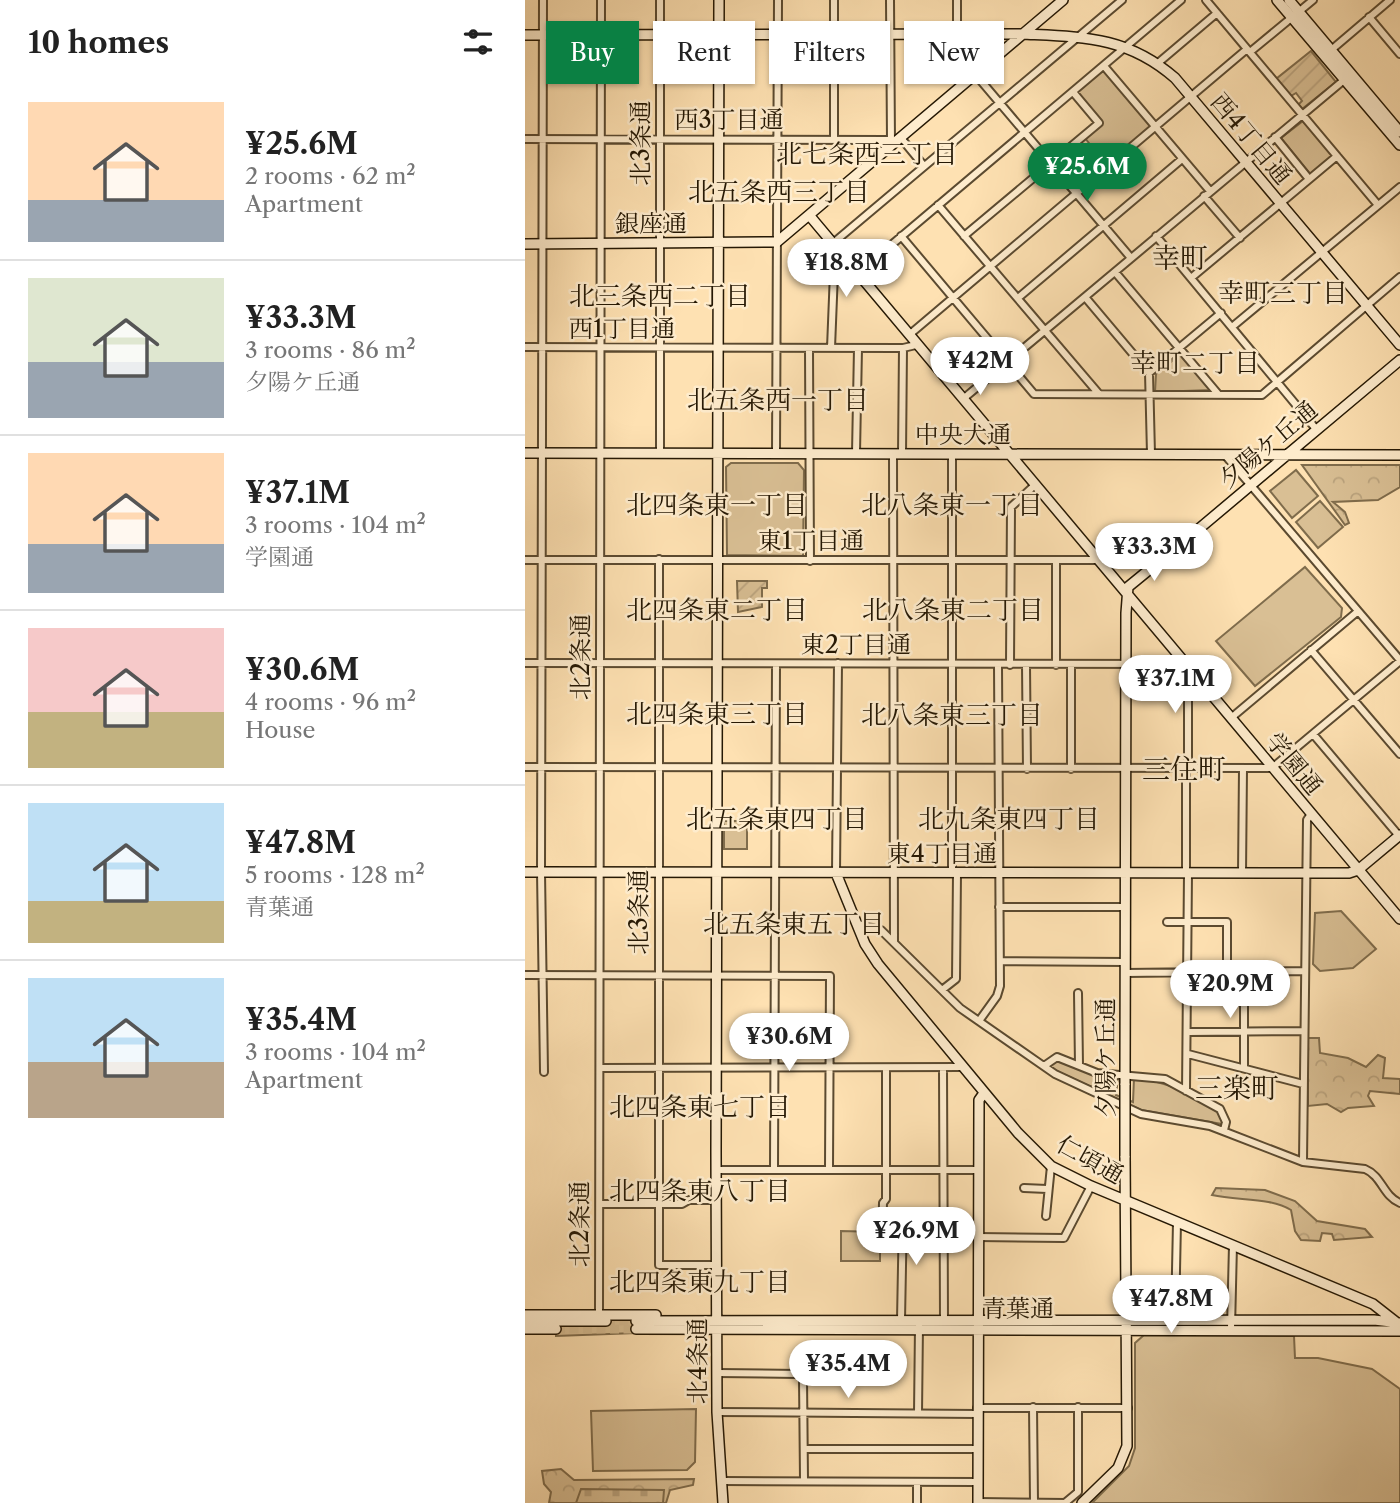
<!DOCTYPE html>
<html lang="en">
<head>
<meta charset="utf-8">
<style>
  :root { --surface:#fff; --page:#f2f2f2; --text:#222; --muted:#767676; --line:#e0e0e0; --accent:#0b8043 }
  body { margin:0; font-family:"Libre Caslon Text","Noto Serif JP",serif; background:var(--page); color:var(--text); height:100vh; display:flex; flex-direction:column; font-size:26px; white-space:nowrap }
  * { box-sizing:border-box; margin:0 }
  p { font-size:23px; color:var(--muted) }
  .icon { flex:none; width:38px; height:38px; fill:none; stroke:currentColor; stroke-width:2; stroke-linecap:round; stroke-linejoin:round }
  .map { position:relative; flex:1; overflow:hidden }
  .drawer { display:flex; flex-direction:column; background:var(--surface); width:525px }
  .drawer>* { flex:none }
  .guide { position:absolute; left:21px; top:21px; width:665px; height:63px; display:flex; gap:14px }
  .price { position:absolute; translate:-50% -60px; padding:0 16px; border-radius:24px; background:#fff; color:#222; font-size:23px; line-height:46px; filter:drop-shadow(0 2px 4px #0008) }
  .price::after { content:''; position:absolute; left:50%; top:42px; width:21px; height:16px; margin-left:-10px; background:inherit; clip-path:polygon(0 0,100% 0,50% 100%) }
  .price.selected { background:var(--accent); color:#fff }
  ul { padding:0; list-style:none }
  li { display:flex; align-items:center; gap:21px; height:175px; padding:0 28px }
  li+li { border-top:2px solid var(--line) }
  li span { display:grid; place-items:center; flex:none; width:196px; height:140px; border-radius:0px; color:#555 }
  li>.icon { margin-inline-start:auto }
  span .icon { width:84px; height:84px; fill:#fffc; stroke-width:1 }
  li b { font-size:30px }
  h2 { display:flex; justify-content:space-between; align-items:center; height:84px; padding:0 28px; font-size:30px }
  .tag { padding:0 24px; border-radius:0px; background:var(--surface); box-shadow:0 2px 5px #0004; font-size:24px; line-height:63px }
  .tag.selected { background:var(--accent); color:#fff }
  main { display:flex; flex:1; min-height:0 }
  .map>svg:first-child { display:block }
  .forest { fill:url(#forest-crowns); stroke:#7f6c4c; stroke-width:2 }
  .cemetery { fill:url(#cemetery-stones); stroke:#7f6c4c; stroke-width:2 }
  .park { fill:#d9bf94; stroke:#7f6c4c; stroke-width:2 }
  .garden { fill:url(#garden-furrows); stroke:#7f6c4c; stroke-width:2 }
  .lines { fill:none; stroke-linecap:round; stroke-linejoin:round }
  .secondary-tunnel { stroke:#d3b98f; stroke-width:9; stroke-dasharray:9 4.5; stroke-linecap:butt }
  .street-casing { stroke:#5b4a30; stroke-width:10 }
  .secondary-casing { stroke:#251804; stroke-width:12 }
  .street { stroke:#feeccd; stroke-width:6 }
  .secondary { stroke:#feeccd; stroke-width:9 }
  .secondary-bridge-casing { stroke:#251804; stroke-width:12; stroke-linecap:butt }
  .secondary-bridge { stroke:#feeccd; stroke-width:9 }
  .labels { text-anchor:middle; stroke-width:5; stroke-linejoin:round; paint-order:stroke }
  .street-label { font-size:24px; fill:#251804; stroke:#feeccd }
  .neighbourhood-label { font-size:26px; fill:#251804; stroke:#feeccd }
  .quarter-label { font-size:28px; fill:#251804; stroke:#feeccd }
</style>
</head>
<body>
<main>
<section class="drawer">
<h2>10 homes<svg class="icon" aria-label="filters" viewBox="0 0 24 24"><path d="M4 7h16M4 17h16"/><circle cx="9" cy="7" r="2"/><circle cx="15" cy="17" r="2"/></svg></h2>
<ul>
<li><span style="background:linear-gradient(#ffd9b3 70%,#9aa5b1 0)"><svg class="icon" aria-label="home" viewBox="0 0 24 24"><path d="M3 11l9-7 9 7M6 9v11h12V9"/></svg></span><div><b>¥25.6M</b><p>2 rooms · 62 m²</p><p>Apartment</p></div></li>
<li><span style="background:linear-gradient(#dfe7d0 60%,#9aa5b1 0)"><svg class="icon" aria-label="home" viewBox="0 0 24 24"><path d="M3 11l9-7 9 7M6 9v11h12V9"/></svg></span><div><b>¥33.3M</b><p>3 rooms · 86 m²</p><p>夕陽ケ丘通</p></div></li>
<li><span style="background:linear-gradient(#ffd9b3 65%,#9aa5b1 0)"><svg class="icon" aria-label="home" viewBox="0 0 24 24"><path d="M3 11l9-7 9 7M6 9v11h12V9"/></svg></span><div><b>¥37.1M</b><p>3 rooms · 104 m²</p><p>学園通</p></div></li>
<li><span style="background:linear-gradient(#f6c9c9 60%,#c2b280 0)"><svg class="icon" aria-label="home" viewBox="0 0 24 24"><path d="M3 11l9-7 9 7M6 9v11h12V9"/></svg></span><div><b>¥30.6M</b><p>4 rooms · 96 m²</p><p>House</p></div></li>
<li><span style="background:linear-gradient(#bfe0f5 70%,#c2b280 0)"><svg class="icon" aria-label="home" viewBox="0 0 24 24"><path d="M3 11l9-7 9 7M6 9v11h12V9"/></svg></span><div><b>¥47.8M</b><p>5 rooms · 128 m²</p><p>青葉通</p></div></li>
<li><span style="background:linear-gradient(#bfe0f5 60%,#b9a48a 0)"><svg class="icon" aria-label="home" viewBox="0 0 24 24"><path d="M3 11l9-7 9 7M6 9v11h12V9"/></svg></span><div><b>¥35.4M</b><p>3 rooms · 104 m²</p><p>Apartment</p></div></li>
</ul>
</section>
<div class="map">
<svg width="875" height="1503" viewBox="0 0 875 1503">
  <defs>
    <pattern id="forest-crowns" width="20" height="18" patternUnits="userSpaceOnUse" patternTransform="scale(1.75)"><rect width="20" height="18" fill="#d9bf94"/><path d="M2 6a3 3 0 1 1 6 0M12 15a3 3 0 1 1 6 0" fill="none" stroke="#baa37e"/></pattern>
    <pattern id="cemetery-stones" width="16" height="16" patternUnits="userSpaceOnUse" patternTransform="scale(1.75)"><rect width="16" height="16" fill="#d9bf94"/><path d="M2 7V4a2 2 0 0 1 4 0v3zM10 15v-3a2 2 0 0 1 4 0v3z" fill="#baa37e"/></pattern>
    <pattern id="garden-furrows" width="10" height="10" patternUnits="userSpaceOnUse" patternTransform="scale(1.75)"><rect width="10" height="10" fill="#d9bf94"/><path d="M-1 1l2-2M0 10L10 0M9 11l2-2" fill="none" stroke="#baa37e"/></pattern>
  </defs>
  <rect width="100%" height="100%" fill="#fee1b2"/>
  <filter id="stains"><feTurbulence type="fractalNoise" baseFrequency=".00286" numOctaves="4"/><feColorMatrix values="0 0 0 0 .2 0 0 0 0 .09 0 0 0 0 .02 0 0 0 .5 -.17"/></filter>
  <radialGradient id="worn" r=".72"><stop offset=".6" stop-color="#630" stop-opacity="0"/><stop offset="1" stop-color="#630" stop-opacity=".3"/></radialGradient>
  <!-- forest -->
  <path class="forest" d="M777,465H875V487L853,500L808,502L820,512L824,523L820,525Z
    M783,1038H794L795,1053L823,1058L841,1067L853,1055L860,1058L858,1078L875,1079V1094L845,1091L843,1096L849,1106L823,1108L816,1112L802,1104L783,1106Z
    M691,1188L740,1190L770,1201L792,1221L840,1229L847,1237L809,1240L807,1234L797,1233L795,1241L776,1240L770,1231L766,1210C745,1197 713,1201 687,1195Z
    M36,1469L49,1480L169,1479L168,1485L145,1490L141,1503H24L26,1492L19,1484L17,1471Z"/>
  <!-- cemetery -->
  <path class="cemetery" d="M56,1489L139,1490L138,1503H51Z"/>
  <!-- park -->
  <path class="park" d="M579,70L626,126L581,165L560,138L577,123L552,92Z
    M778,121L808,156L786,175L756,138Z
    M657,353L687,390L630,392L631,374Z
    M206,463H273L279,470L278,556L202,555L201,467Z
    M771,470L793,496L767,518L745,491Z
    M795,501L818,527L793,548L771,522Z
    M780,567L817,608L816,617L730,686L691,641Z
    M199,821H222V849H199Z
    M816,911L851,949L828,968L795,971L788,964L790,913Z
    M533,1060L571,1076L593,1078L591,1095L608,1102L609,1078C633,1079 682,1097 697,1117V1124L616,1110L527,1069L525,1064Z
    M316,1231L355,1232V1261H316Z
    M81,1318H111V1333L31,1336V1324Z
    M619,1335L769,1336L770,1358H793L847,1369L875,1389V1503H567L604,1466L610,1448V1343Z
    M171,1409L170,1462L162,1470L68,1471L66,1411Z"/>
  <!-- garden -->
  <path class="garden" d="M786,51L811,82L777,109L773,105L777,101L771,93L766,96L751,79Z
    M212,581H242V588H237V607L213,612Z"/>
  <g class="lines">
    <!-- secondary-tunnel -->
    <path class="secondary-tunnel" d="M81,1321H111
      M31,1329H111"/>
    <!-- street casing -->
    <g class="street-casing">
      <path id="street" d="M18,0L16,872L19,1072
        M365,0L366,141
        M681,0L853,205
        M844,17L875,54
        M432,35V0
        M805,51L865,0
        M725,52L788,0
        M633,63L692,13
        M579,66L685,191
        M451,75L606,258
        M750,137L784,179
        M376,138L399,166
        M0,139L365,140
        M309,139V0
        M679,196L715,238
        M413,205L574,394
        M376,236L509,394L737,395L875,277
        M439,236L574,123L548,92
        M631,236L791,429
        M307,244L597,0
        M590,272L693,394
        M332,274L656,0
        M666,278L812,156
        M560,297L624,373L626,454
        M493,298L657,159
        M707,327L875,187
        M384,335L722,49
        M0,347L378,348L391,345
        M284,348L285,561
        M306,348L310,247
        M624,373L696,313
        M438,399L819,80
        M135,453V0
        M331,453L333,348
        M251,454L253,0
        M368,454L369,941
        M377,454L378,348
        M700,455L875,660
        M134,559V1265H191
        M0,560H571
        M786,650L875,754
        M0,663L661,664
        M485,665L486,507L510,485
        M501,665L502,769
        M531,665V561
        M546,665V769
        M706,718L832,612
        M788,734L875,837
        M0,767L747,768L875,661
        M663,769V683L671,676
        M311,873L313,663
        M427,873V454
        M661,873V769
        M717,873L718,769
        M474,907H599
        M642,922H702V973
        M332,924L356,930L435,1008L530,1074L616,1114L685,1126L778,1162L840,1169C857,1176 858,1196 875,1203
        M475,961L600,962
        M719,972V1068
        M601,973L780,971
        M0,975L305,976L304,1169
        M417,990L431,979L432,873
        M553,993L554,1065
        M454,1021L472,996L475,986L473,665
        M663,1032L779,1031
        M663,1054L778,1084
        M519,1066L532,1057L572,1073L640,1079L695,1109L701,1122L699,1130
        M75,1068L437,1067
        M418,1069L419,1320
        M661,1091L663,873
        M778,1162L782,820L786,814
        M249,1169L251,664
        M191,1170H453
        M499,1188L522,1189
        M75,1204H157L164,1200H191
        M521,1216L526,1166
        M453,1237L539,1238L566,1186
        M357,1239L358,1203L361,1199V1069
        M74,1314L76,0
        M376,1320L378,1213
        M650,1320L652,1222
        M706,1328L708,1245
        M192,1373L274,1374L278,1378L279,1480
        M508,1407L509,1502
        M452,1408H603
        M192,1412L453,1414
        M393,1413L394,1326
        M279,1449H453
        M198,1481L452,1482
        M453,1502L542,1503
        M541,1502L553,1492V1407
        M392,1503V1482"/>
    </g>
    <!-- secondary casing -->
    <g class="secondary-casing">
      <path id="secondary" d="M194,0L191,1152L192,1412L198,1503
        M752,0L875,145
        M764,0L875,132
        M0,35L497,34C558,37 602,36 650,78L875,345
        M284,215L875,919
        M0,244L252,242L538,0
        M0,453L875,455
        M632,564L875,360
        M0,872L824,873L833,870L875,835
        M311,873L340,944L353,964L493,1133L526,1166L566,1186L848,1304L871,1322
        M600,1085L601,613L603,587L636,560
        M0,1315H131
        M0,1321H81
        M111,1321L849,1320L875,1323
        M0,1329H31
        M111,1329L875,1331
        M453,1503L454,1100L459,1093
        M557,1503L593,1468L602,1446L600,1156"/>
    </g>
    <!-- street -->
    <use href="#street" class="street"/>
    <!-- secondary -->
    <use href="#secondary" class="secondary"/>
    <!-- secondary-bridge casing -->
    <g class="secondary-bridge-casing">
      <path id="secondary-bridge" d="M600,1156V1085"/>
    </g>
    <!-- secondary-bridge -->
    <use href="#secondary-bridge" class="secondary-bridge"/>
  </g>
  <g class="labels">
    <!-- street labels -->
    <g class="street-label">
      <text x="204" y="128">西3丁目通</text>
      <text transform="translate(726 139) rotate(50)" y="8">西4丁目通</text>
      <text transform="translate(116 143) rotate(-90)" y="8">北3条通</text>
      <text x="126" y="232">銀座通</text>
      <text x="97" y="337">西1丁目通</text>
      <text x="438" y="443">中央大通</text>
      <text transform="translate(743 445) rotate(-40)" y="8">夕陽ケ丘通</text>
      <text x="286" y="549">東1丁目通</text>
      <text x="331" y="653">東2丁目通</text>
      <text transform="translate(56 657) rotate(-90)" y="8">北2条通</text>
      <text transform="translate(769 764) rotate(50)" y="8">学園通</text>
      <text x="417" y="862">東4丁目通</text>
      <text transform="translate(114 912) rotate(-90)" y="8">北3条通</text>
      <text transform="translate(581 1058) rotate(-90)" y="8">夕陽ケ丘通</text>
      <text transform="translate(565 1160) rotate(29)" y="8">仁頃通</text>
      <text transform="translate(55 1224) rotate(-90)" y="8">北2条通</text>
      <text x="493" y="1317">青葉通</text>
      <text transform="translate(173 1361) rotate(-90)" y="8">北4条通</text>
    </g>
    <!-- neighbourhood labels -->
    <g class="neighbourhood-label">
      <text x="342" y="163">北七条西三丁目</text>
      <text x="254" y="201">北五条西三丁目</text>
      <text x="758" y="302">幸町三丁目</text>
      <text x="135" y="305">北三条西二丁目</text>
      <text x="670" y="372">幸町二丁目</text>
      <text x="253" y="409">北五条西一丁目</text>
      <text x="192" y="514">北四条東一丁目</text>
      <text x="427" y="514">北八条東一丁目</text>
      <text x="192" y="619">北四条東二丁目</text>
      <text x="428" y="619">北八条東二丁目</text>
      <text x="192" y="723">北四条東三丁目</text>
      <text x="427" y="724">北八条東三丁目</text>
      <text x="252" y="828">北五条東四丁目</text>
      <text x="484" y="828">北九条東四丁目</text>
      <text x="269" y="933">北五条東五丁目</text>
      <text x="175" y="1116">北四条東七丁目</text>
      <text x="175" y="1200">北四条東八丁目</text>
      <text x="175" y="1291">北四条東九丁目</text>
    </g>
    <!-- quarter labels -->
    <g class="quarter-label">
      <text x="655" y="268">幸町</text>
      <text x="659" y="779">三住町</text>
      <text x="712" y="1098">三楽町</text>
    </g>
  </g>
  <rect width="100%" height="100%" filter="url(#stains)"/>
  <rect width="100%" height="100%" fill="url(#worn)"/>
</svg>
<b class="price selected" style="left:562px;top:203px">¥25.6M</b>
<b class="price" style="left:321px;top:299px">¥18.8M</b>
<b class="price" style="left:455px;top:397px">¥42M</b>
<b class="price" style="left:629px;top:583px">¥33.3M</b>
<b class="price" style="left:650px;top:715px">¥37.1M</b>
<b class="price" style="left:705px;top:1020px">¥20.9M</b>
<b class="price" style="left:264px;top:1073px">¥30.6M</b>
<b class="price" style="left:391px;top:1267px">¥26.9M</b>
<b class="price" style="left:646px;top:1335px">¥47.8M</b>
<b class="price" style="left:323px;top:1400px">¥35.4M</b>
<div class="guide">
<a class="tag selected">Buy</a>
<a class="tag">Rent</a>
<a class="tag">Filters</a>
<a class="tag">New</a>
</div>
</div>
</main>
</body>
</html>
